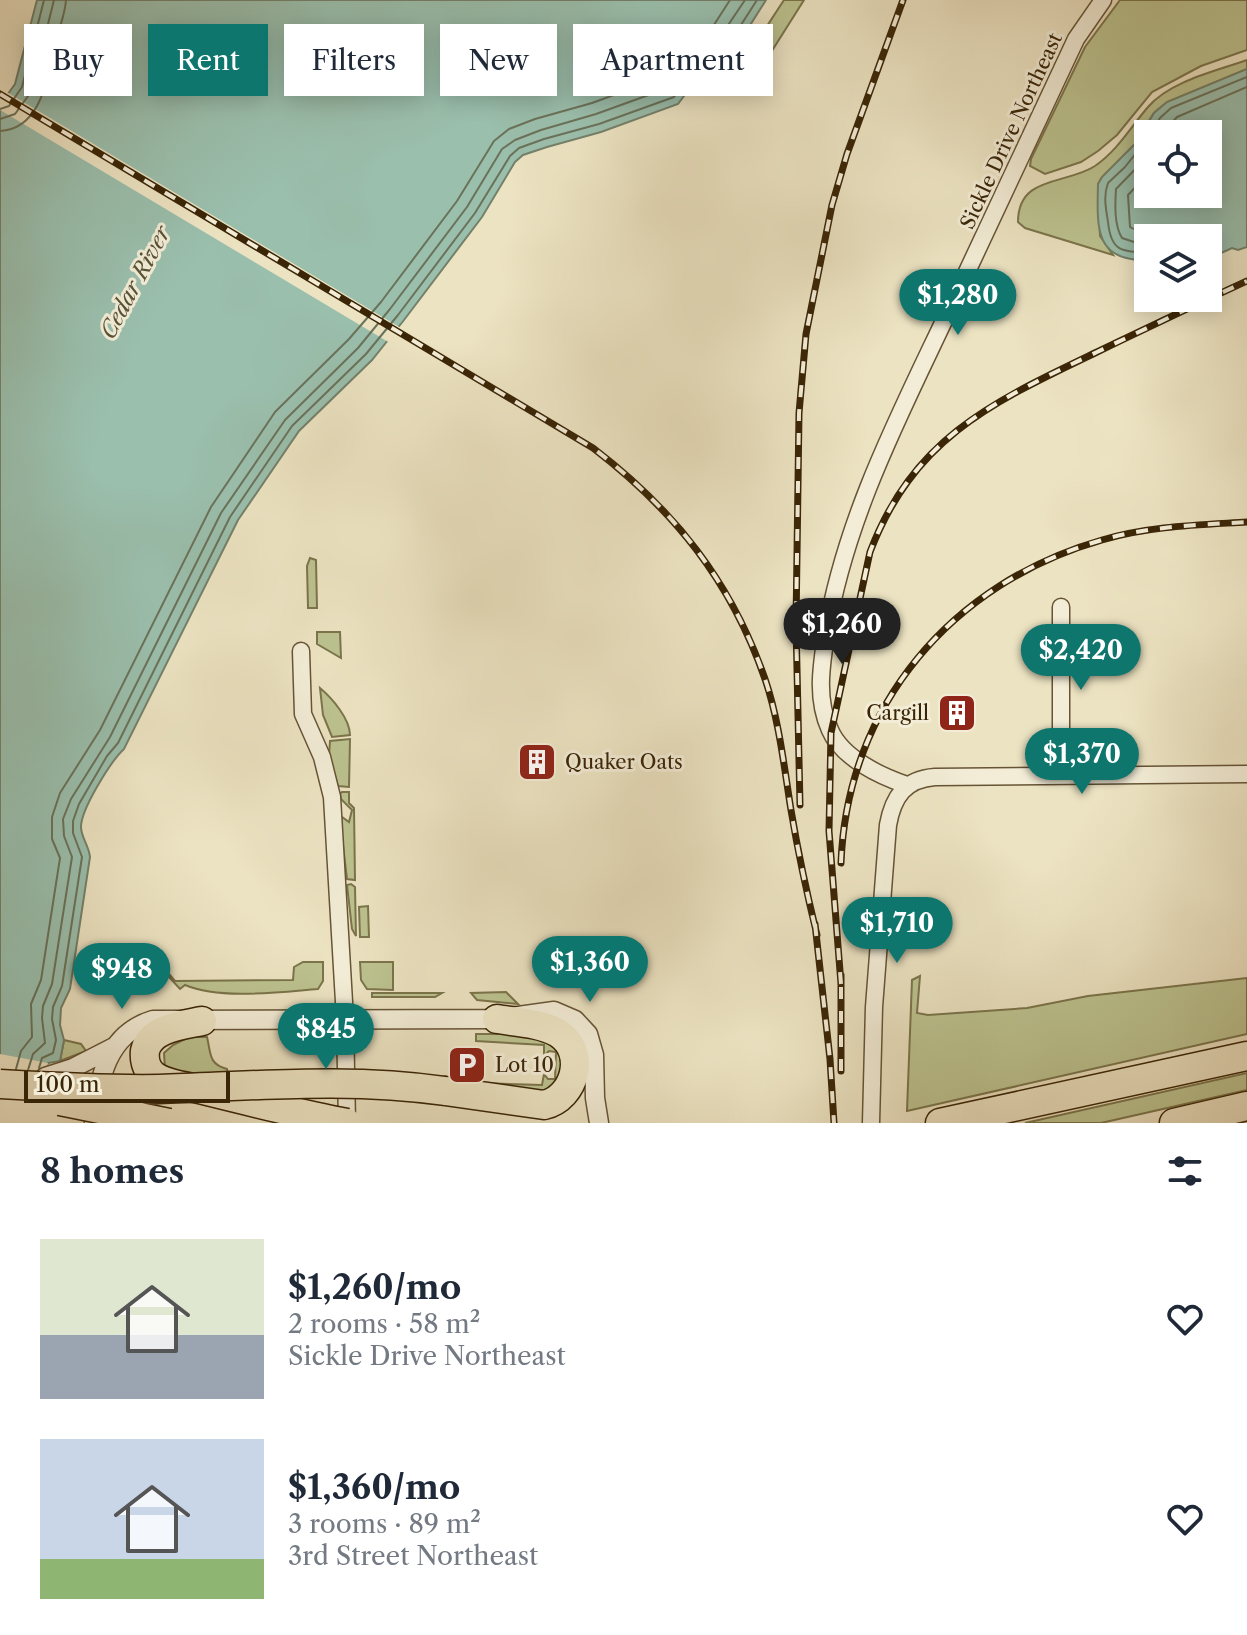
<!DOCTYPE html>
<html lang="en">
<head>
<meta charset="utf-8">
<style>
  :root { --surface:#fff; --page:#f2f2f3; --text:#1f2937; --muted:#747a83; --accent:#0f766e }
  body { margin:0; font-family:"Libre Caslon Text",serif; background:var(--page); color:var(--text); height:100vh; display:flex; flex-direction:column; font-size:30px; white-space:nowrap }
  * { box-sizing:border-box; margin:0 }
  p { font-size:26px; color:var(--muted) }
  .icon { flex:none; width:44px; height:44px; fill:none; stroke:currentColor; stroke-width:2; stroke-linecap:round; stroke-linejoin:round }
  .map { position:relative; height:1123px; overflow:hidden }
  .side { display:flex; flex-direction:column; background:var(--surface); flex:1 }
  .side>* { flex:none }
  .top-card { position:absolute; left:24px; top:24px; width:800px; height:72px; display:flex; gap:16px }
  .fabs { position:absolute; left:1134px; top:120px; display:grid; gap:16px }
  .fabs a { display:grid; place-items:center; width:88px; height:88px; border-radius:0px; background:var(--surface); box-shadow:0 4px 20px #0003; font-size:40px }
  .scale { position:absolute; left:24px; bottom:20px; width:206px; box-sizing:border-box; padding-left:8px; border:4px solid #3a2506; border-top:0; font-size:22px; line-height:28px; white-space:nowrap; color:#3a2506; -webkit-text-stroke:6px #f3edd7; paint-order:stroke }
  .price { position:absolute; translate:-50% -68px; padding:0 18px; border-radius:28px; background:var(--accent); color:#fff; font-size:26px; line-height:52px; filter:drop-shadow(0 2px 4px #0008) }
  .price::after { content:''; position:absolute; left:50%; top:48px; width:24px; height:18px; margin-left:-12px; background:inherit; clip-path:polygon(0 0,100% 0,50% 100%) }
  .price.selected { background:#222; color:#fff }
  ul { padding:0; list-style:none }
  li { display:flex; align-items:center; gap:24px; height:200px; padding:0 40px }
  li span { display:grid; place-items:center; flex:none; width:224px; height:160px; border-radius:0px; color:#555 }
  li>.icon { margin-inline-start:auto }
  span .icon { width:96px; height:96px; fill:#fffc; stroke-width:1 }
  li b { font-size:34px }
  h2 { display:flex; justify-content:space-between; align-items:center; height:96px; padding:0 40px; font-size:34px }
  .chip { padding:0 28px; border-radius:0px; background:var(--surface); box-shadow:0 4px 20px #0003; font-size:28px; line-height:72px }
  .chip.selected { background:var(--accent); color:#fff }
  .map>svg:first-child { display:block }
  .green { fill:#bcc390; stroke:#7b744b; stroke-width:2 }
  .water { fill:#9abfad; stroke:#74816a; stroke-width:2; fill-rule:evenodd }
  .pier { fill:#ece3c2 }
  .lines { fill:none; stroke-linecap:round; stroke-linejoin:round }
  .shore { stroke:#6a725a; stroke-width:2 }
  .minor-casing { stroke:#665435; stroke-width:19 }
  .tertiary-casing { stroke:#665435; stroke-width:21 }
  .motorway-casing { stroke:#3a2506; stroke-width:31 }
  .minor { stroke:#f3edd7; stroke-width:16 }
  .tertiary { stroke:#f3edd7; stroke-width:18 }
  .motorway { stroke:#ece3c2; stroke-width:28 }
  .rail-casing { stroke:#3a2506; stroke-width:7 }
  .rail { stroke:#f3edd7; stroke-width:4; stroke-dasharray:12; stroke-linecap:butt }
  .motorway-bridge-casing { stroke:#3a2506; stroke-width:31; stroke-linecap:butt }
  .motorway-bridge { stroke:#ece3c2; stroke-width:28 }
  .labels { text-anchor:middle; stroke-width:6; stroke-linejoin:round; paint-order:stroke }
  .street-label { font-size:20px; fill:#3a2506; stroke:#f3edd7 }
  .poi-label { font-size:20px; fill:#3a2506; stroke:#f3edd7; text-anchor:start }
  .water-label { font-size:22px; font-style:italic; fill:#575338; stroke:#f3edd7 }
</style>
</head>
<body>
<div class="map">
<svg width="1247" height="1123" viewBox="0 0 1247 1123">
  <rect width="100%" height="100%" fill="#ece3c2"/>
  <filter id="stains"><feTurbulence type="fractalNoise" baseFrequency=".0025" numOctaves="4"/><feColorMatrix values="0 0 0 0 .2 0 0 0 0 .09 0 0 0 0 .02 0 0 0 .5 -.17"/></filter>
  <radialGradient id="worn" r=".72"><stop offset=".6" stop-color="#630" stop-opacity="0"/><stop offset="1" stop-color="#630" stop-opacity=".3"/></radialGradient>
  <!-- green -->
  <path class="green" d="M784,0H804L751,84L735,75Z
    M1120,0H1247V50L1201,66L1152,92L1117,135L1098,151L1081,162L1045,174L1030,166L1031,159L1085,47Z
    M1247,60V69L1167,102L1154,113L1135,144L1102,177L1098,184L1100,236L1113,255L1025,228L1018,222C1018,175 1066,185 1095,166C1118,150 1130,128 1148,107C1170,81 1216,71 1247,60Z
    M310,558L316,560L317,608H308L307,566Z
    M317,632H340L341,658L317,644Z
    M320,688C332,698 350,719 350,735L332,737L323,715Z
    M350,739L349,787L338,786L329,756L330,741Z
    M342,792H349V803L354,808L355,880L347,879L340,820L342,817L349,822L352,810L341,799L340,794Z
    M351,884L355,887L356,936L352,929L347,885Z
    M368,906L369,937H360L359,907Z
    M303,962H323V981L318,989C279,992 221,1000 185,985L180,989L169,977L170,975L175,981L293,980L294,967Z
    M360,962H393V990L367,989L361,980Z
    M920,976L917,1013L928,1015L1027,1008L1088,996L1247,978V1034L907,1111L912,980Z
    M506,992L518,1004L477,1000L471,993Z
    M372,993H442L435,997H372Z
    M476,1034H534L550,1038L566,1066L550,1092L479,1083L542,1085L544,1074L548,1079H555L556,1052L549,1051L544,1056V1045L476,1041Z
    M189,1037H207C211,1053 208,1064 227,1069L228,1073L196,1080L165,1069L164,1053L173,1045Z
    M64,1040L81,1044L86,1051L60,1061Z
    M1247,1073V1090L1101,1123H1025Z"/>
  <!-- water -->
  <path class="water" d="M37,0H766L730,57L714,73L696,80L678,104L601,132L547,147L523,155L515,162L482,217L404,320L372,360L299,431L238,520L124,749C111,761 81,809 81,827C81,837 89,846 90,857L70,989L61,1008L60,1025L64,1040L60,1061L48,1063L35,1123H0V105L15,84Z
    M1247,69V247L1238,250L1232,248L1208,259V238H1148V260C1094,262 1097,227 1098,184L1102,177L1135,144L1154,113L1167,102ZM1148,134H1208V194H1148Z"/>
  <!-- pier -->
  <path class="pier" d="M5,91L401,328L397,336L390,343L0,110V98Z
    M0,1054L48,1063L45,1075L49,1076L40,1123H0Z"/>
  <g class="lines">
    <!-- shore -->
    <path class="shore" d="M0,109L9,106L22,87L44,0
      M0,119L15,114L31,92L54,0
      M0,131C41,129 47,79 54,49C57,32 65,17 66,0
      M1150,134L1160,118L1171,108L1247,77
      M1162,134L1177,117L1247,87
      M1148,138L1125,167L1108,183C1103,196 1106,209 1108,222C1111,251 1121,252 1148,252
      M1148,156L1116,189C1115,204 1114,225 1122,238L1134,242H1148
      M1148,174L1128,195L1130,227C1140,234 1154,228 1167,238
      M39,1068L42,1058L53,1053L56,1040L52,1019L53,1007L62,986L82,857L73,833V821L79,804L107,756L118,743L230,517L292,426L366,354L398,315L475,213L510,156L519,148L544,139L599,124L674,97L690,74L710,66L723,53L757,0
      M16,1069L21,1051L32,1037L31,1004L41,980L60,858L52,839V817L60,793L100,730L211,507L275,412L349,339L381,302L457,201L494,141L509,129L535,119L592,103L660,78L678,55L701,45L730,0
      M28,1070L33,1054L45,1043L42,1018L43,1006L52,984L72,857L64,836L63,819L71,799L110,737L221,513L285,420L358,348L390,309L467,207L502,149L515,140L541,130L596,114L668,88L683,66L708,55L745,0"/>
    <!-- minor casing -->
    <g class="minor-casing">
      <path id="minor" d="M301,651L303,714L322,757L332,797L345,1019L347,1123
        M1061,776V607
        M907,785C880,776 842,758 830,730C816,699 821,668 826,635C846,512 906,403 958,291C997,207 1037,123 1076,39L1103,0
        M871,1123L874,1007L888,825C893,797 905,779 935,777L1247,774"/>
    </g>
    <!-- tertiary casing -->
    <g class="tertiary-casing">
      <path id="tertiary" d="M45,1077L73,1068L114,1047
        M94,1123C98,1081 106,1034 153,1020L497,1019L554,1011L575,1020L588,1034L594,1055L595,1098L599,1123"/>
    </g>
    <!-- motorway casing -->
    <g class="motorway-casing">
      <path id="motorway" d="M202,1021C183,1025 150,1028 145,1051C144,1059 146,1068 152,1074C163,1084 184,1086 199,1089C243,1100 287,1111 331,1120
        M445,1091L544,1105C575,1098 588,1052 558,1033C541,1023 516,1022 497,1019
        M940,1123L1247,1056
        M1174,1123L1247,1106"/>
    </g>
    <!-- minor -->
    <use href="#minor" class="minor"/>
    <!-- tertiary -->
    <use href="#tertiary" class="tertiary"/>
    <!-- motorway -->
    <use href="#motorway" class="motorway"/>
    <!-- rail casing -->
    <g class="rail-casing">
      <path id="rail" d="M0,94L593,448C674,510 731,581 765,679C779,720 784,766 791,810C798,852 807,894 817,935
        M800,805L796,624L799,413L806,334L832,205L847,154L903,0
        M841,863C847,705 952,583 1102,540C1149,526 1198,525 1247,522
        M815,924L830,1059L834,1123
        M841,984L829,831L831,733L870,552C914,437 993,402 1097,352C1147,328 1197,304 1247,281
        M841,1071V975"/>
    </g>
    <!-- rail -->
    <use href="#rail" class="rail"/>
    <!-- motorway-bridge casing -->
    <g class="motorway-bridge-casing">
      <path id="motorway-bridge" d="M0,1084C53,1087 106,1090 159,1089C255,1086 349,1077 445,1091
        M60,1101L169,1123
        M331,1120L347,1123"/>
    </g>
    <!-- motorway-bridge -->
    <use href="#motorway-bridge" class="motorway-bridge"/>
  </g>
  <!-- icons -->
  <defs>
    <g id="building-square" transform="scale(2)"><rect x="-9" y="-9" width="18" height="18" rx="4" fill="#8f2418" stroke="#f3edd7"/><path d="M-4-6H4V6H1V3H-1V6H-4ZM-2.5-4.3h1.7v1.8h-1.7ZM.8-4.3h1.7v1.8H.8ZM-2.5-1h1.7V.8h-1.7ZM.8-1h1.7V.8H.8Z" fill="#fff"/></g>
    <g id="parking-square" transform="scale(2)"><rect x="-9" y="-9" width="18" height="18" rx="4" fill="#8f2418" stroke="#f3edd7"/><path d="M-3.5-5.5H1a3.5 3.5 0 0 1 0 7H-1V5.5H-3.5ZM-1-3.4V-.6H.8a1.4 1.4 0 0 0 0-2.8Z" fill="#fff"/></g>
  </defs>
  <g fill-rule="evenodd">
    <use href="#building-square" x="957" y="713"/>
    <use href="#building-square" x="537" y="762"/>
    <use href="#parking-square" x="467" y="1065"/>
  </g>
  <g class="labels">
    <!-- street labels -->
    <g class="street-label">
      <text transform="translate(1011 131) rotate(-65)" y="7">Sickle Drive Northeast</text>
    </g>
    <!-- poi labels -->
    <g class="poi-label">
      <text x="929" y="720" text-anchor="end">Cargill</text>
      <text x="565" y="769">Quaker Oats</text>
      <text x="495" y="1072">Lot 10</text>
    </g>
    <!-- water labels -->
    <g class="water-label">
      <text transform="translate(135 282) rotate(-62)" y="8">Cedar River</text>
    </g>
  </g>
  <rect width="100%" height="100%" filter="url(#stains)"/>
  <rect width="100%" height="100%" fill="url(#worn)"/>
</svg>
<div class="fabs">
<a><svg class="icon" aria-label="locate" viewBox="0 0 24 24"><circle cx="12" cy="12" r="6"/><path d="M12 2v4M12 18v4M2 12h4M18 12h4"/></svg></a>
<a><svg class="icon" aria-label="layers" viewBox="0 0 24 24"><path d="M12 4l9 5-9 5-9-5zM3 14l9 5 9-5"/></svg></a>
</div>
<div class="scale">100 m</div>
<b class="price" style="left:958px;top:337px">$1,280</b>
<b class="price selected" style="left:842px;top:666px">$1,260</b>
<b class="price" style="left:1081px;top:692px">$2,420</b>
<b class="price" style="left:1082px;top:796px">$1,370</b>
<b class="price" style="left:897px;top:965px">$1,710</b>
<b class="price" style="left:590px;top:1004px">$1,360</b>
<b class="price" style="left:122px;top:1011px">$948</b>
<b class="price" style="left:326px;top:1071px">$845</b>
<div class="top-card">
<a class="chip">Buy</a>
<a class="chip selected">Rent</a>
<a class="chip">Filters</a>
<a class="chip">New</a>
<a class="chip">Apartment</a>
</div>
</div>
<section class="side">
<h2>8 homes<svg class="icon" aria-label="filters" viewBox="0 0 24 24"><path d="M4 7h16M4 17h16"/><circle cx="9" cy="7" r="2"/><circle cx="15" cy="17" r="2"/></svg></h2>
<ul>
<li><span style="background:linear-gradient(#dfe7d0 60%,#9aa5b1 0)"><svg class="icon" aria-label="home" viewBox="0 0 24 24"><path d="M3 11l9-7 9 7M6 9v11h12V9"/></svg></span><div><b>$1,260/mo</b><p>2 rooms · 58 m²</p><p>Sickle Drive Northeast</p></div><svg class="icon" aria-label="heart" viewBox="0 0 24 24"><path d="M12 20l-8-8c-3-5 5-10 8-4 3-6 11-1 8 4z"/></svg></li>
<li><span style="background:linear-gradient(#c9d6e8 75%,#8fb573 0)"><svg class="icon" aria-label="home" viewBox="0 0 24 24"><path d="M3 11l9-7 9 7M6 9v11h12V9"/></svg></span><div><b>$1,360/mo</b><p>3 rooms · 89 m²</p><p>3rd Street Northeast</p></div><svg class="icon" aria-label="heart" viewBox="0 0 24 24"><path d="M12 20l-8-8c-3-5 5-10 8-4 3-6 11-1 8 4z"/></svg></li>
</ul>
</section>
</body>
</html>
